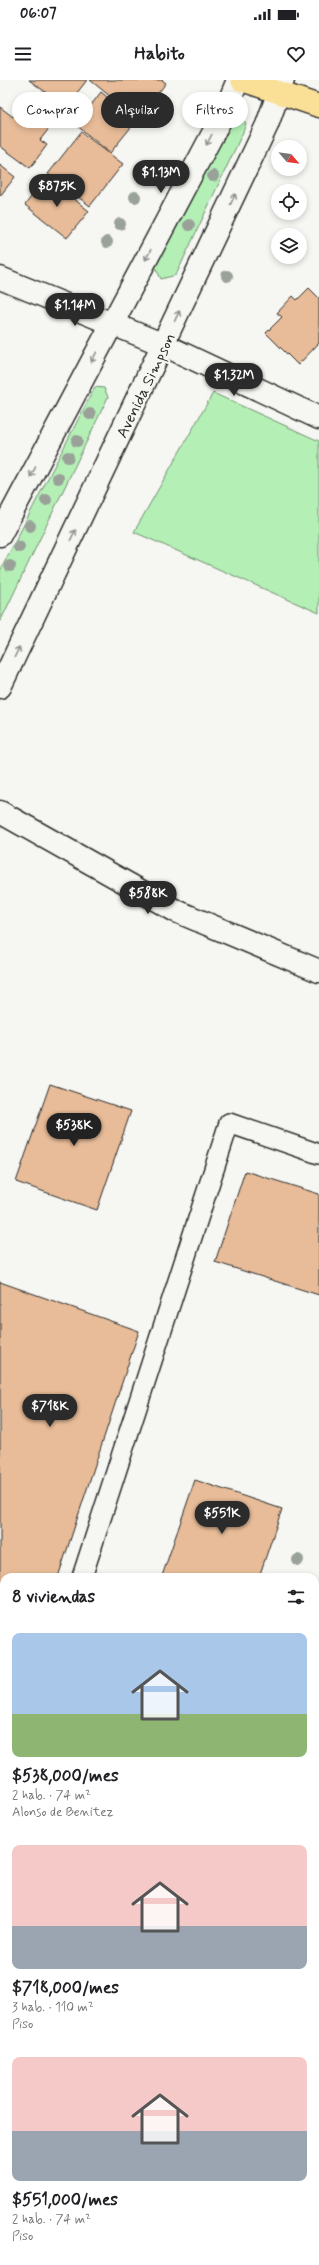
<!DOCTYPE html>
<html lang="es">
<head>
<meta charset="utf-8">
<style>
  :root { --surface:#fff; --page:#f6f6f6; --text:#202124; --muted:#757577; --accent:#2b2b2b }
  body { margin:0; font-family:Mynerve,sans-serif; background:var(--page); color:var(--text); height:100vh; display:flex; flex-direction:column; font-size:15px; white-space:nowrap }
  * { box-sizing:border-box; margin:0 }
  p { font-size:13px; color:var(--muted) }
  .icon { flex:none; width:22px; height:22px; fill:none; stroke:currentColor; stroke-width:2; stroke-linecap:round; stroke-linejoin:round }
  .map { position:relative; flex:1; overflow:hidden }
  .panel { position:absolute; left:0px; top:1493px; width:319px; height:692px; display:flex; flex-direction:column; background:var(--surface); border-radius:12px 12px 0 0; box-shadow:0 2px 6px #0003 }
  .panel>* { flex:none }
  .banner { position:absolute; left:12px; top:12px; width:295px; height:36px; display:flex; gap:8px }
  .needle { width:26px; rotate:118deg }
  .controls { position:absolute; left:271px; top:60px; display:grid; gap:8px }
  .controls a { display:grid; place-items:center; width:36px; height:36px; border-radius:50%; background:var(--surface); box-shadow:0 2px 6px #0003; font-size:20px }
  .price { position:absolute; translate:-50% -34px; padding:0 9px; border-radius:14px; background:var(--accent); color:#fff; font-size:13px; line-height:26px; filter:drop-shadow(0 1px 2px #0008) }
  .price::after { content:''; position:absolute; left:50%; top:24px; width:12px; height:9px; margin-left:-6px; background:inherit; clip-path:polygon(0 0,100% 0,50% 100%) }
  .price.current { background:#222; color:#fff }
  ul { padding:0; list-style:none }
  li { display:grid; align-content:center; gap:8px; height:212px; padding:0 12px }
  li span { display:grid; place-items:center; height:124px; border-radius:8px; color:#555 }
  li>.icon { margin-inline-start:auto }
  span .icon { width:72px; height:72px; fill:#fffc; stroke-width:1 }
  li b { font-size:17px }
  h2 { display:flex; justify-content:space-between; align-items:center; height:48px; padding:0 12px; font-size:17px }
  .tag { padding:0 14px; border-radius:18px; background:var(--surface); box-shadow:0 2px 6px #0003; font-size:14px; line-height:36px }
  .tag.current { background:var(--accent); color:#fff }
  .status { display:flex; justify-content:space-between; align-items:center; height:28px; padding:0 20px; background:var(--surface); direction:ltr }
  .status svg { height:11px; fill:currentColor }
  header { display:flex; justify-content:space-between; align-items:center; height:52px; padding:0 12px; background:var(--surface); font-size:18px; font-weight:700 }
  .map>svg:first-child { display:block }
  .green { fill:#b4f0b6; stroke:#708e70 }
  .building { fill:#e8bc98; stroke:#2b2b2b }
  .lines { fill:none; stroke-linecap:round; stroke-linejoin:round }
  .lane-casing { stroke:#2b2b2b; stroke-width:22 }
  .street-casing { stroke:#2b2b2b; stroke-width:25 }
  .secondary-casing { stroke:#2b2b2b; stroke-width:25 }
  .primary-casing { stroke:#2b2b2b; stroke-width:25 }
  .lane { stroke:#f6f6f2; stroke-width:19 }
  .street { stroke:#f6f6f2; stroke-width:22 }
  .secondary { stroke:#f6f6f2; stroke-width:22 }
  .primary { stroke:#fadf96; stroke-width:22 }
  .tree { fill:#99a198 }
  .oneway { stroke:#90908e }
  .labels { text-anchor:middle; stroke-width:4; stroke-linejoin:round; paint-order:stroke }
  .street-label { font-size:16px; fill:#2b2b2b; stroke:#f6f6f2 }
</style>
</head>
<body>
<div class="status"><b>06:07</b><svg viewBox="0 0 49 12"><path d="M0 12V9h3v3zM5 12V6h3v6zM10 12V3h3v9zM15 12V0h3v12zM26 1h20v11H26zM47 4h2v5h-2z"/></svg></div>
<header><svg class="icon" aria-label="menu" viewBox="0 0 24 24"><path d="M4 6h16M4 12h16M4 18h16"/></svg>Habito<svg class="icon" aria-label="heart" viewBox="0 0 24 24"><path d="M12 20l-8-8c-3-5 5-10 8-4 3-6 11-1 8 4z"/></svg></header>
<div class="map">
<svg width="319" height="2185" viewBox="0 0 319 2185">
  <rect width="100%" height="100%" fill="#f6f6f2"/>
  <filter id="ink" filterUnits="userSpaceOnUse"><feTurbulence type="fractalNoise" baseFrequency=".025" numOctaves="2"/><feDisplacementMap in="SourceGraphic" scale="8" xChannelSelector="R" yChannelSelector="G"/><feConvolveMatrix kernelMatrix="1 2 1 2 8 2 1 2 1" color-interpolation-filters="sRGB"/></filter>
  <g filter="url(#ink)">
    <!-- green -->
    <path class="green" d="M239,37L246,43L243,52L176,195L161,199L154,184L228,38Z
      M95,307L104,308L108,317L0,542V491Z
      M213,313L319,361V533L134,452Z"/>
    <!-- building -->
    <path class="building" d="M29,0H87L66,27Z
      M90,0H162L166,3L138,39Z
      M33,12L61,33L40,60L47,65L30,88L0,66V27L13,37Z
      M101,12L136,41L110,73L76,45Z
      M81,52L123,84L90,126L48,94Z
      M0,85L15,97L0,116Z
      M46,97L89,131L67,158L25,125Z
      M309,208L319,218V263L298,285L266,253L282,237L277,233L293,216L297,220Z
      M50,1004L131,1031L97,1130L16,1102Z
      M245,1091L319,1114V1215L215,1182Z
      M0,1202L139,1251L58,1497H4V1660L0,1672Z
      M195,1400L282,1429L259,1497L162,1496Z
      M0,2014L4,2015V2114L0,2113Z
      M315,2138L319,2139V2185H257L258,2181H315Z
      M190,2181H210L208,2185Z"/>
    <g class="lines">
      <!-- lane casing -->
      <g class="lane-casing">
        <path id="lane" d="M82,1497L229,1043L319,1074
          M0,1752L4,1740
          M0,2153L4,2154
          M88,2181L100,2185"/>
      </g>
      <!-- street casing -->
      <g class="street-casing">
        <path id="street" d="M0,198L164,265L319,338
          M0,732L176,831L319,891"/>
      </g>
      <!-- secondary casing -->
      <g class="secondary-casing">
        <path id="secondary" d="M0,455L226,29L238,0
          M0,607L267,45L283,0"/>
      </g>
      <!-- primary casing -->
      <g class="primary-casing">
        <path id="primary" d="M242,0L319,26"/>
      </g>
      <!-- lane -->
      <use href="#lane" class="lane"/>
      <!-- street -->
      <use href="#street" class="street"/>
      <!-- secondary -->
      <use href="#secondary" class="secondary"/>
      <!-- primary -->
      <use href="#primary" class="primary"/>
    </g>
    <!-- trees -->
    <g class="tree">
      <circle cx="213" cy="96" r="6"/>
      <circle cx="135" cy="117" r="6"/>
      <circle cx="120" cy="144" r="6"/>
      <circle cx="189" cy="145" r="6"/>
      <circle cx="107" cy="162" r="6"/>
      <circle cx="227" cy="196" r="6"/>
      <circle cx="90" cy="334" r="6"/>
      <circle cx="77" cy="361" r="6"/>
      <circle cx="68" cy="377" r="6"/>
      <circle cx="58" cy="398" r="6"/>
      <circle cx="46" cy="420" r="6"/>
      <circle cx="30" cy="446" r="6"/>
      <circle cx="19" cy="467" r="6"/>
      <circle cx="10" cy="486" r="6"/>
      <circle cx="298" cy="1480" r="6"/>
    </g>
    <!-- one-way arrows -->
    <defs><path id="oneway-shaft" d="M-6 0H5M1.5-3L5.5 0L1.5 3" fill="none" stroke-width="1.6" stroke-linecap="round" stroke-linejoin="round"/></defs>
    <g class="oneway">
      <use href="#oneway-shaft" transform="translate(209 60) rotate(118)"/>
      <use href="#oneway-shaft" transform="translate(233 119) rotate(-65)"/>
      <use href="#oneway-shaft" transform="translate(148 175) rotate(118)"/>
      <use href="#oneway-shaft" transform="translate(177 236) rotate(-65)"/>
      <use href="#oneway-shaft" transform="translate(94 277) rotate(118)"/>
      <use href="#oneway-shaft" transform="translate(33 392) rotate(118)"/>
      <use href="#oneway-shaft" transform="translate(73 455) rotate(-64)"/>
      <use href="#oneway-shaft" transform="translate(17 572) rotate(-64)"/>
    </g>
  </g>
  <g class="labels">
    <!-- street labels -->
    <g class="street-label">
      <text transform="translate(145 305) rotate(-64)" y="6">Avenida Simpson</text>
    </g>
  </g>
</svg>
<div class="controls">
<a><svg class="needle" viewBox="-14 -14 28 28"><path d="M0-13l5 13h-10z" fill="#e53935"/><path d="M0 13l5-13h-10z" fill="#757577"/></svg></a>
<a><svg class="icon" aria-label="locate" viewBox="0 0 24 24"><circle cx="12" cy="12" r="6"/><path d="M12 2v4M12 18v4M2 12h4M18 12h4"/></svg></a>
<a><svg class="icon" aria-label="layers" viewBox="0 0 24 24"><path d="M12 4l9 5-9 5-9-5zM3 14l9 5 9-5"/></svg></a>
</div>
<b class="price" style="left:161px;top:114px">$1.13M</b>
<b class="price" style="left:57px;top:128px">$875K</b>
<b class="price" style="left:75px;top:247px">$1.14M</b>
<b class="price" style="left:234px;top:317px">$1.32M</b>
<b class="price" style="left:148px;top:835px">$588K</b>
<b class="price current" style="left:74px;top:1067px">$538K</b>
<b class="price" style="left:50px;top:1348px">$718K</b>
<b class="price" style="left:222px;top:1455px">$551K</b>
<div class="banner">
<a class="tag">Comprar</a>
<a class="tag current">Alquilar</a>
<a class="tag">Filtros</a>
</div>
<section class="panel">
<h2>8 viviendas<svg class="icon" aria-label="filters" viewBox="0 0 24 24"><path d="M4 7h16M4 17h16"/><circle cx="9" cy="7" r="2"/><circle cx="15" cy="17" r="2"/></svg></h2>
<ul>
<li><span style="background:linear-gradient(#a9c7e8 65%,#8fb573 0)"><svg class="icon" aria-label="home" viewBox="0 0 24 24"><path d="M3 11l9-7 9 7M6 9v11h12V9"/></svg></span><div><b>$538,000/mes</b><p>2 hab. · 74 m²</p><p>Alonso de Benitez</p></div></li>
<li><span style="background:linear-gradient(#f6c9c9 65%,#9aa5b1 0)"><svg class="icon" aria-label="home" viewBox="0 0 24 24"><path d="M3 11l9-7 9 7M6 9v11h12V9"/></svg></span><div><b>$718,000/mes</b><p>3 hab. · 110 m²</p><p>Piso</p></div></li>
<li><span style="background:linear-gradient(#f6c9c9 60%,#9aa5b1 0)"><svg class="icon" aria-label="home" viewBox="0 0 24 24"><path d="M3 11l9-7 9 7M6 9v11h12V9"/></svg></span><div><b>$551,000/mes</b><p>2 hab. · 74 m²</p><p>Piso</p></div></li>
</ul>
</section>
</div>
</body>
</html>
